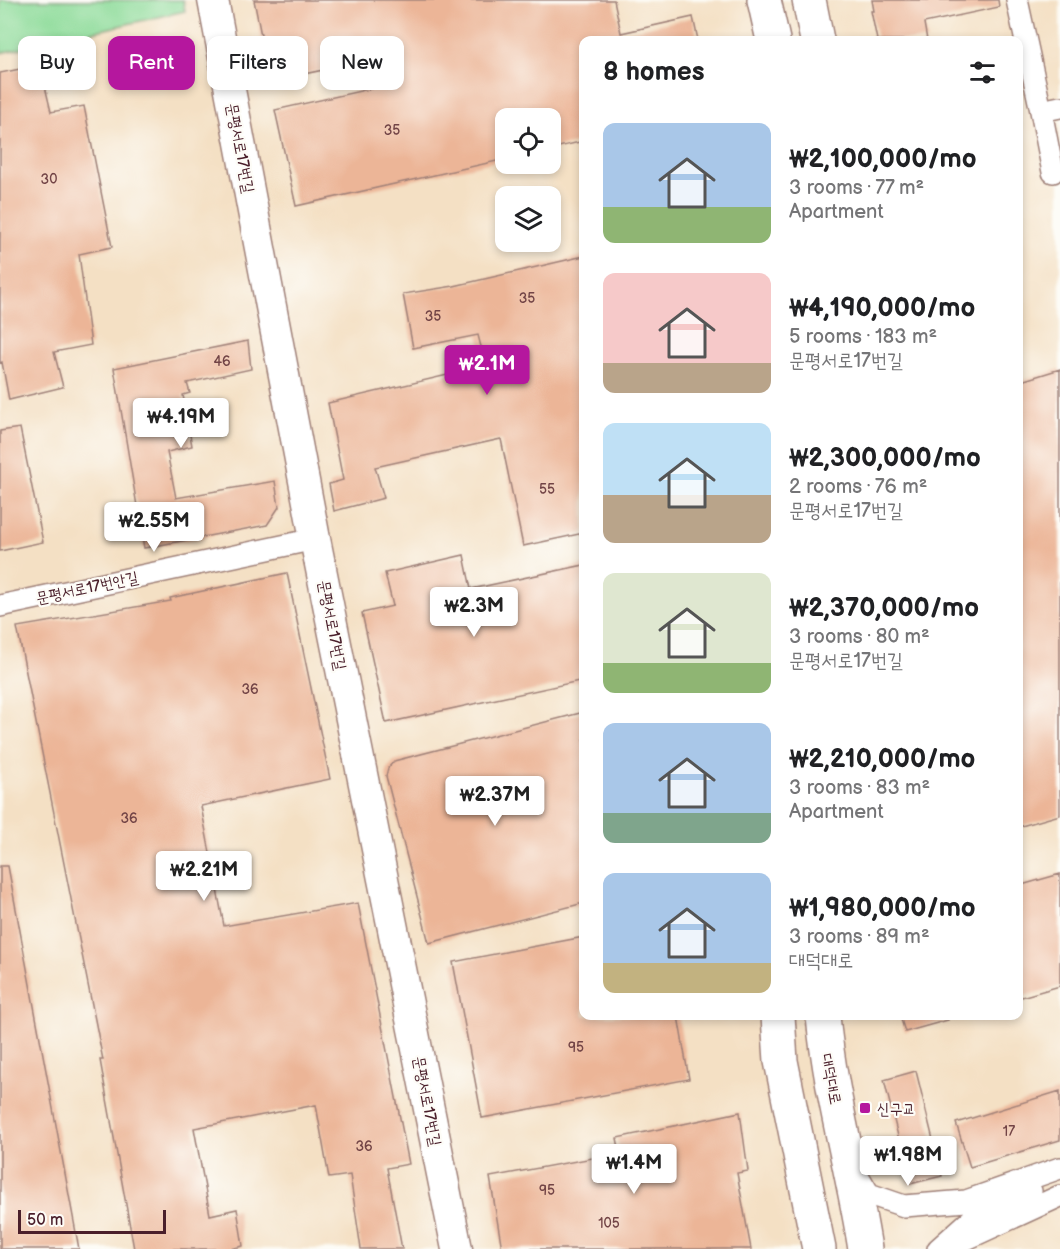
<!DOCTYPE html>
<html lang="en">
<head>
<meta charset="utf-8">
<style>
  :root { --surface:#fff; --page:#f2f2f2; --text:#202124; --muted:#757577; --accent:#b5179e }
  body { margin:0; font-family:"Balsamiq Sans","Poor Story",sans-serif; background:var(--page); color:var(--text); height:100vh; display:flex; flex-direction:column; font-size:22px; white-space:nowrap }
  * { box-sizing:border-box; margin:0 }
  p { font-size:20px; color:var(--muted) }
  .icon { flex:none; width:33px; height:33px; fill:none; stroke:currentColor; stroke-width:2; stroke-linecap:round; stroke-linejoin:round }
  .map { position:relative; flex:1; overflow:hidden }
  .drawer { position:absolute; left:579px; top:36px; width:444px; height:984px; display:flex; flex-direction:column; background:var(--surface); border-radius:12px; box-shadow:0 3px 9px #0003 }
  .drawer>* { flex:none }
  .banner { position:absolute; left:18px; top:36px; width:471px; height:54px; display:flex; gap:12px }
  .buttons { position:absolute; left:495px; top:108px; display:grid; gap:12px }
  .buttons a { display:grid; place-items:center; width:66px; height:66px; border-radius:12px; background:var(--surface); box-shadow:0 3px 9px #0003; font-size:30px }
  .scale { position:absolute; left:18px; bottom:15px; width:148px; box-sizing:border-box; padding-left:6px; border:3px solid #4a1f2b; border-top:0; font-size:16px; line-height:21px; white-space:nowrap; color:#4a1f2b; -webkit-text-stroke:4px #fdfcf7; paint-order:stroke }
  .price { position:absolute; translate:-50% -51px; padding:0 14px; border-radius:6px; background:#fff; color:#222; font-size:20px; line-height:39px; filter:drop-shadow(0 2px 3px #0008) }
  .price::after { content:''; position:absolute; left:50%; top:36px; width:18px; height:14px; margin-left:-9px; background:inherit; clip-path:polygon(0 0,100% 0,50% 100%) }
  .price.active { background:var(--accent); color:#fff }
  ul { padding:0; list-style:none }
  li { display:flex; align-items:center; gap:18px; height:150px; padding:0 24px }
  li span { display:grid; place-items:center; flex:none; width:168px; height:120px; border-radius:12px; color:#555 }
  li>.icon { margin-inline-start:auto }
  span .icon { width:72px; height:72px; fill:#fffc; stroke-width:1 }
  li b { font-size:26px }
  h2 { display:flex; justify-content:space-between; align-items:center; height:72px; padding:0 24px; font-size:26px }
  .chip { padding:0 21px; border-radius:12px; background:var(--surface); box-shadow:0 3px 9px #0003; font-size:21px; line-height:54px }
  .chip.active { background:var(--accent); color:#fff }
  .map>svg:first-child { display:block }
  .green { fill:#8ddb9a; stroke:#6c7d62; stroke-width:1.5 }
  .building { fill:#ecb597 }
  .lines { fill:none; stroke-linecap:round; stroke-linejoin:round }
  .street-casing { stroke:#9f8078; stroke-width:24 }
  .secondary-casing { stroke:#9f8078; stroke-width:33 }
  .primary-casing { stroke:#9f8078; stroke-width:36 }
  .street { stroke:#fff; stroke-width:21 }
  .secondary { stroke:#fff; stroke-width:30 }
  .primary { stroke:#fff; stroke-width:33 }
  .poi-dot { fill:#b5179e; stroke:#fdfcf7; stroke-width:2 }
  .labels { text-anchor:middle; stroke-width:4.5; stroke-linejoin:round; paint-order:stroke }
  .number-label { font-size:14px; fill:#724446 }
  .street-label { font-size:16px; fill:#4a1f2b; stroke:#fdfcf7 }
  .poi-label { font-size:16px; fill:#4a1f2b; stroke:#fdfcf7; text-anchor:start }
</style>
</head>
<body>
<div class="map">
<svg width="1060" height="1249" viewBox="0 0 1060 1249">
  <rect width="100%" height="100%" fill="#fdfcf7"/>
  <filter id="ink" filterUnits="userSpaceOnUse"><feTurbulence type="fractalNoise" baseFrequency=".0167" numOctaves="2"/><feDisplacementMap in="SourceGraphic" scale="12" xChannelSelector="R" yChannelSelector="G"/><feConvolveMatrix kernelMatrix="1 2 1 2 8 2 1 2 1" color-interpolation-filters="sRGB"/></filter>
  <filter id="wash" filterUnits="userSpaceOnUse"><feTurbulence type="fractalNoise" baseFrequency=".008" numOctaves="4" result="noise"/><feDisplacementMap in="SourceGraphic" scale="24" xChannelSelector="R" yChannelSelector="G"/><feGaussianBlur stdDeviation="1.35" result="paint"/><feColorMatrix in="noise" values="0 0 0 0 0 0 0 0 0 0 0 0 0 0 0 0 0 1.4 0 .05"/><feComposite in="paint" operator="in"/></filter>
  <g filter="url(#wash)">
    <rect width="100%" height="100%" fill="#f4e0c4"/>
    <!-- green -->
    <path class="green" d="M0,0H183L185,11L0,53Z"/>
    <g id="blocks">
      <!-- building -->
      <path class="building" d="M254,0H614L621,33L693,17L698,40H584V141L550,149V118H506V159L296,206L275,110L392,84L386,57L270,81Z
        M872,0H998L999,7L924,23L927,40H877L871,11H874Z
        M40,65L51,112L84,106L112,247L79,254L91,345L54,352L63,387L9,400L2,362L0,363V73Z
        M584,256V533L523,546L501,439L375,467L384,498L334,511L329,484L343,480L328,403L486,366L478,335L413,348L403,294L454,286Z
        M248,341L251,369L187,383L190,393L183,395L192,446L167,452L176,498L275,481L279,507L267,525L144,548L114,368Z
        M1060,369V815L1018,827V382Z
        M20,428L43,542L0,551V431Z
        M464,555L471,589L584,565V680L386,723L362,613L393,606L385,573Z
        M287,573L330,779L201,806L224,926L358,903L409,1164L387,1168L402,1249H361L350,1175L329,1178L316,1105L194,1128L210,1215L237,1209L243,1246L230,1249H134L100,1060H103L17,627L171,601L170,598Z
        M584,712V903L429,943L386,776L388,768L394,761Z
        M0,866H8L79,1249H0Z
        M1060,874V986L1018,998V886Z
        M584,937V1016H678L689,1079L482,1118L453,962Z
        M900,1016H947L948,1020L905,1032Z
        M916,1071L942,1176L910,1184L884,1080Z
        M1060,1091V1140L970,1167L956,1123Z
        M740,1112L748,1171L737,1173L751,1249H502L490,1177L620,1153L617,1138Z"/>
    </g>
  </g>
  <g filter="url(#ink)">
    <use href="#blocks" fill-opacity="0" stroke="#9f8078" stroke-width="1.5"/>
    <g class="lines">
      <!-- street casing -->
      <g class="street-casing">
        <path id="street" d="M1017,0L1041,111L1060,107
          M1041,111L1053,172
          M0,606L315,539
          M856,1172L869,1194L904,1206L966,1201L1060,1168
          M949,1247L1060,1196
          M938,1249L974,1217L1031,1191"/>
      </g>
      <!-- secondary casing -->
      <g class="secondary-casing">
        <path id="secondary" d="M213,0L315,539L457,1249"/>
      </g>
      <!-- primary casing -->
      <g class="primary-casing">
        <path id="primary" d="M764,0L773,40
          M809,0L817,40
          M778,1016L781,1061L819,1249
          M823,1016C830,1094 853,1171 865,1249"/>
      </g>
      <!-- street -->
      <use href="#street" class="street"/>
      <!-- secondary -->
      <use href="#secondary" class="secondary"/>
      <!-- primary -->
      <use href="#primary" class="primary"/>
    </g>
  </g>
  <!-- markers -->
  <rect class="poi-dot" x="859" y="1102" width="12" height="12" rx="3"/>
  <g class="labels">
    <!-- number labels -->
    <g class="number-label">
      <text x="392" y="135">35</text>
      <text x="49" y="184">30</text>
      <text x="527" y="303">35</text>
      <text x="433" y="321">35</text>
      <text x="222" y="366">46</text>
      <text x="547" y="494">55</text>
      <text x="250" y="694">36</text>
      <text x="129" y="823">36</text>
      <text x="576" y="1052">95</text>
      <text x="1009" y="1136">17</text>
      <text x="364" y="1151">36</text>
      <text x="547" y="1195">95</text>
      <text x="609" y="1228">105</text>
    </g>
    <!-- street labels -->
    <g class="street-label">
      <text transform="translate(241 148) rotate(79)" y="6">문평서로17번길</text>
      <text transform="translate(87 587) rotate(-12)" y="6">문평서로17번안길</text>
      <text transform="translate(333 625) rotate(79)" y="6">문평서로17번길</text>
      <text transform="translate(832 1079) rotate(79)" y="6">대덕대로</text>
      <text transform="translate(428 1101) rotate(79)" y="6">문평서로17번길</text>
    </g>
    <!-- poi labels -->
    <g class="poi-label">
      <text x="877" y="1114">신구교</text>
    </g>
  </g>
</svg>
<div class="buttons">
<a><svg class="icon" aria-label="locate" viewBox="0 0 24 24"><circle cx="12" cy="12" r="6"/><path d="M12 2v4M12 18v4M2 12h4M18 12h4"/></svg></a>
<a><svg class="icon" aria-label="layers" viewBox="0 0 24 24"><path d="M12 4l9 5-9 5-9-5zM3 14l9 5 9-5"/></svg></a>
</div>
<div class="scale">50 m</div>
<b class="price active" style="left:487px;top:396px">₩2.1M</b>
<b class="price" style="left:181px;top:449px">₩4.19M</b>
<b class="price" style="left:154px;top:553px">₩2.55M</b>
<b class="price" style="left:474px;top:638px">₩2.3M</b>
<b class="price" style="left:495px;top:827px">₩2.37M</b>
<b class="price" style="left:204px;top:902px">₩2.21M</b>
<b class="price" style="left:908px;top:1187px">₩1.98M</b>
<b class="price" style="left:634px;top:1195px">₩1.4M</b>
<div class="banner">
<a class="chip">Buy</a>
<a class="chip active">Rent</a>
<a class="chip">Filters</a>
<a class="chip">New</a>
</div>
<section class="drawer">
<h2>8 homes<svg class="icon" aria-label="filters" viewBox="0 0 24 24"><path d="M4 7h16M4 17h16"/><circle cx="9" cy="7" r="2"/><circle cx="15" cy="17" r="2"/></svg></h2>
<ul>
<li><span style="background:linear-gradient(#a9c7e8 70%,#8fb573 0)"><svg class="icon" aria-label="home" viewBox="0 0 24 24"><path d="M3 11l9-7 9 7M6 9v11h12V9"/></svg></span><div><b>₩2,100,000/mo</b><p>3 rooms · 77 m²</p><p>Apartment</p></div></li>
<li><span style="background:linear-gradient(#f6c9c9 75%,#b9a48a 0)"><svg class="icon" aria-label="home" viewBox="0 0 24 24"><path d="M3 11l9-7 9 7M6 9v11h12V9"/></svg></span><div><b>₩4,190,000/mo</b><p>5 rooms · 183 m²</p><p>문평서로17번길</p></div></li>
<li><span style="background:linear-gradient(#bfe0f5 60%,#b9a48a 0)"><svg class="icon" aria-label="home" viewBox="0 0 24 24"><path d="M3 11l9-7 9 7M6 9v11h12V9"/></svg></span><div><b>₩2,300,000/mo</b><p>2 rooms · 76 m²</p><p>문평서로17번길</p></div></li>
<li><span style="background:linear-gradient(#dfe7d0 75%,#8fb573 0)"><svg class="icon" aria-label="home" viewBox="0 0 24 24"><path d="M3 11l9-7 9 7M6 9v11h12V9"/></svg></span><div><b>₩2,370,000/mo</b><p>3 rooms · 80 m²</p><p>문평서로17번길</p></div></li>
<li><span style="background:linear-gradient(#a9c7e8 75%,#7fa58c 0)"><svg class="icon" aria-label="home" viewBox="0 0 24 24"><path d="M3 11l9-7 9 7M6 9v11h12V9"/></svg></span><div><b>₩2,210,000/mo</b><p>3 rooms · 83 m²</p><p>Apartment</p></div></li>
<li><span style="background:linear-gradient(#a9c7e8 75%,#c2b280 0)"><svg class="icon" aria-label="home" viewBox="0 0 24 24"><path d="M3 11l9-7 9 7M6 9v11h12V9"/></svg></span><div><b>₩1,980,000/mo</b><p>3 rooms · 89 m²</p><p>대덕대로</p></div></li>
</ul>
</section>
</div>
</body>
</html>
